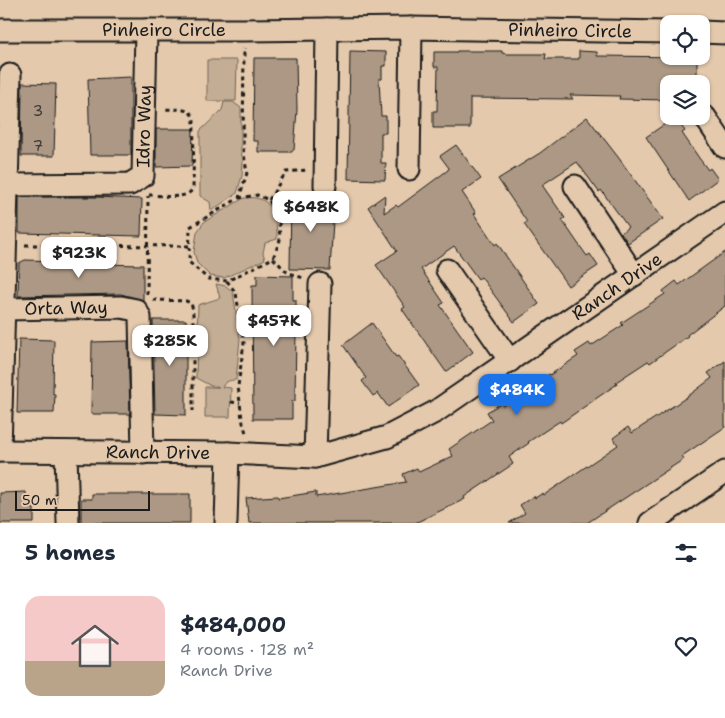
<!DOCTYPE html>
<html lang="en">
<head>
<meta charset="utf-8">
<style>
  :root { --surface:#fff; --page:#f6f6f7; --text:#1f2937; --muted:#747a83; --line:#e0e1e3; --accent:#1a73e8 }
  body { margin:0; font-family:"Shantell Sans",sans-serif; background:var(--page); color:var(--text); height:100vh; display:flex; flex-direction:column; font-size:19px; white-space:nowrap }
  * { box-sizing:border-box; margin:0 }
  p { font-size:16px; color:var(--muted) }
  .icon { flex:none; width:28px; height:28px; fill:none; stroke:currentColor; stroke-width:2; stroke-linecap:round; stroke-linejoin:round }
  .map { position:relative; height:523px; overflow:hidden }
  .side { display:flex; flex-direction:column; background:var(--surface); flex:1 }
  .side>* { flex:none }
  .tools { position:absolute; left:660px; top:15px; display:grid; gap:10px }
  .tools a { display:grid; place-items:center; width:50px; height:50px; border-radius:10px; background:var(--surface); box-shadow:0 1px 4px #0004; font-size:25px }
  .scale { position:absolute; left:15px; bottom:12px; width:135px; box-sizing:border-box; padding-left:5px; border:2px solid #1c1c1c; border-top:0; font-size:14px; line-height:18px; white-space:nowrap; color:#1c1c1c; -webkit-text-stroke:4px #e4c9ac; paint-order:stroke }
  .price { position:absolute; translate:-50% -42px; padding:0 11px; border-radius:10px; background:#fff; color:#222; font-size:16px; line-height:32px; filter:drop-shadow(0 1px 2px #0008) }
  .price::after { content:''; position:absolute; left:50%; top:30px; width:15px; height:11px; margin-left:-8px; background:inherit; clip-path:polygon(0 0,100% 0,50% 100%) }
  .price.on { background:var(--accent); color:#fff }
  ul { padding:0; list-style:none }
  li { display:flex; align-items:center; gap:15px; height:125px; padding:0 25px }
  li+li { border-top:1px solid var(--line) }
  li span { display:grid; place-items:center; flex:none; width:140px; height:100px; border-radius:15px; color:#555 }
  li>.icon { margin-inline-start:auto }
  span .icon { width:60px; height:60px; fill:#fffc; stroke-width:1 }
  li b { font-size:21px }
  h2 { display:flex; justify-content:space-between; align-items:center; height:60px; padding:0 25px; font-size:21px }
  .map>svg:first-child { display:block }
  .green { fill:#c3ad94; stroke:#706458 }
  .building { fill:#ac9884; stroke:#1c1c1c }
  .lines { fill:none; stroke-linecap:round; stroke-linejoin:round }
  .minor-casing { stroke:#1c1c1c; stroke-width:25 }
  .path { stroke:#1c1c1c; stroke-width:3; stroke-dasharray:4 4; stroke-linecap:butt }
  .minor { stroke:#e4c9ac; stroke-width:21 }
  .labels { text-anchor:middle; stroke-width:4; stroke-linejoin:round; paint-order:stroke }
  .number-label { font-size:15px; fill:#403b36 }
  .street-label { font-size:18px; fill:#1c1c1c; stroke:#e4c9ac }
</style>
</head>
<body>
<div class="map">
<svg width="725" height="523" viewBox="0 0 725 523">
  <rect width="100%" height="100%" fill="#e4c9ac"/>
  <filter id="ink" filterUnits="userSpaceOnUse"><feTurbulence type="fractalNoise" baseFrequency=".02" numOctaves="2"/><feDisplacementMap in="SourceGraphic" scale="10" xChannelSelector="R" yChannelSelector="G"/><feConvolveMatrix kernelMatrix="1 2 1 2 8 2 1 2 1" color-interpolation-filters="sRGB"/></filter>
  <g filter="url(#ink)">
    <!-- green -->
    <path class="green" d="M207,60H237L236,101H207Z
      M224,102H233L241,108V151L243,161L242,176L237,193L211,211L210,202L200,196V131L222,110Z
      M244,198C247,198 253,197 256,198C275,201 277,224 277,239L265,243L263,253L265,259L224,278L210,276L197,263L194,252L197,232L204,222Z
      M216,284L226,286L233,292L240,339L236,380C230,380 225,381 222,387L231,388L230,417H205V387H219L211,386L196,378L198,305L220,298Z"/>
    <!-- building -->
    <path class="building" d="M350,51L386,52V66H382V79H379L381,116H386V133H381V163H386L385,180L348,179Z
      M457,51H502V53L507,54H546L545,59H579V51L597,52V56L690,57V58H697V84H669V100L619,99L620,96L570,95L573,99L470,98V128H433V111H437L438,67H434V52H457Z
      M254,58H296L297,110L294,150H292V152H258V141H253Z
      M131,77V155H90L88,79Z
      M22,83L56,84L54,156H21Z
      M587,117L618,157L663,219L628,243L621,233L628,227L601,190L599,192L577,162L542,185L565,218L562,220L577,242L587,256L590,254L598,266L568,286L524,224L527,222L498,179L540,153Z
      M675,117L685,131L682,133L699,158L708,170L710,168L718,179L689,201L646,137Z
      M156,129H193L192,166L156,167Z
      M456,145L481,179L462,192L476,213L474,214L495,245L497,243L539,304L514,322L481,277L478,279L454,246L421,269L444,303L440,305L473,352L446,372L402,309L405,307L376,265L397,251L368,207L385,195L384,213L396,205L398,207L448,170L449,168L440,156Z
      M291,195H317L324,198L330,197V221H333L330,270L290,269Z
      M19,197H95L142,199L141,236L19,233Z
      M725,252V306L687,335L688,336L650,363L648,361L616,382L617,384L561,423L560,421L528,442L529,443L509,457L513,464L464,497L465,499L415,523H249L246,498L278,496V498L316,492V497L406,482L403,474L417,468L419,472L453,456L449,449L492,420L487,412L500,404L503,406L549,374L550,375L578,356L575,352L589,343L591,346L623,325L621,323L665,294L663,291L676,281L679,285Z
      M25,260L58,261V263L143,265V300L121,294L18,296L19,263Z
      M257,275L293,276V300H296V331L295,401H292V419H253L252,285H257Z
      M153,320H186V415L155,414Z
      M372,323L396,357L398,356L419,385L388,407L378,393L373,396L362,381L366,378L343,345Z
      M19,339L54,340L53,394H55L54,413H17Z
      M128,341L130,414H91L92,342Z
      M725,361V427L682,456L684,459L587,523H509L525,513L520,505L534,496L535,498L543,493L544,495L618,445L613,438L628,427L632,433L687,397L712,378L708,373Z
      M26,492V508H34V523H0V493Z
      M92,494H190V523H81V499H92Z"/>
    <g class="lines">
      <!-- minor casing -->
      <g class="minor-casing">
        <g id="minor">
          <path id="s1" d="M0,30H244L411,28L669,32"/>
          <path d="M701,32L725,33"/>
          <path d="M705,117L725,147"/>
          <path d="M409,169L411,28"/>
          <path id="s2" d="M7,185L130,184L143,176L146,30"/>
          <path d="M325,186L327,29"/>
          <path d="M575,186L634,275"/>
          <path d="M447,270L510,361"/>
          <path id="s3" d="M4,309L121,307L136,310L140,317L143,453"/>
          <path id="s4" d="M0,451L228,453L315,457L387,437L435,412L725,212"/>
          <path d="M0,451L10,75"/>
          <path d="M66,452L68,523"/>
          <path d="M315,457L320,284"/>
          <path d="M226,523L228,453"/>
          <path d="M650,523L725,472"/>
        </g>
      </g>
      <!-- path -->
      <path class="path" d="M149,195C163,195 184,201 193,189L194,119C191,106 174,110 163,109
        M239,198L257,195L269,200L279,221L280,240L273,258L227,281L208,279L189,262L190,227L239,198L247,173L243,148L244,48
        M269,200L286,172L307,170
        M25,245L189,246
        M273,258L287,272L303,278
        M227,281L236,293L244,343L238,386L242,419L246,433
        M147,294L148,196
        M153,300L186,301L191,303L193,310V411
        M231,402L240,403"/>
      <!-- minor -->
      <use href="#minor" class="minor"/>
    </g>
  </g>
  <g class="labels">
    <!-- number labels -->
    <g class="number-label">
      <text x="38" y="116">3</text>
      <text x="38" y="151">7</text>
    </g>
    <!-- street labels -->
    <g class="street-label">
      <text dy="6" stroke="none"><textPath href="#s1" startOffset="164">Pinheiro Circle</textPath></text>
      <text dy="6" stroke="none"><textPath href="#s1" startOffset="570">Pinheiro Circle</textPath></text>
      <text dy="6" stroke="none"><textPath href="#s2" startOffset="188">Idro Way</textPath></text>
      <text dy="6" stroke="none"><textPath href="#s4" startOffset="665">Ranch Drive</textPath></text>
      <text dy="6" stroke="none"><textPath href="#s3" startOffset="62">Orta Way</textPath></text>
      <text dy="6" stroke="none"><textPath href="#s4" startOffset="158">Ranch Drive</textPath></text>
    </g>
  </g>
</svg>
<div class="tools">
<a><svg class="icon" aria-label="locate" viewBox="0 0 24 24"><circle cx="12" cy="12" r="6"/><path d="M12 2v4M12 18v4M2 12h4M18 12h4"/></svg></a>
<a><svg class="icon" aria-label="layers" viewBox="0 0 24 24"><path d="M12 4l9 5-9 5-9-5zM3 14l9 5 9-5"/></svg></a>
</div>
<div class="scale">50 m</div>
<b class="price" style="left:311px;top:233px">$648K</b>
<b class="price" style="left:79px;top:279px">$923K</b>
<b class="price" style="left:274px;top:347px">$457K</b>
<b class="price" style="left:170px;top:367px">$285K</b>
<b class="price on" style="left:517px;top:416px">$484K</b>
</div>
<section class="side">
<h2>5 homes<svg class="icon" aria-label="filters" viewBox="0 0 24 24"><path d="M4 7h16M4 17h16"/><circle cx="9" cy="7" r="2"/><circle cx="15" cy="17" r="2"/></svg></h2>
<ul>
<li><span style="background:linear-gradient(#f6c9c9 65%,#b9a48a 0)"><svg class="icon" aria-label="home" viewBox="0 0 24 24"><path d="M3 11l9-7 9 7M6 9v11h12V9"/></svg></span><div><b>$484,000</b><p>4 rooms · 128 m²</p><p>Ranch Drive</p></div><svg class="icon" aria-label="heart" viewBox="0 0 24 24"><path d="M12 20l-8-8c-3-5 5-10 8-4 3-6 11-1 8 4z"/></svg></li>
</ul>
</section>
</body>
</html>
